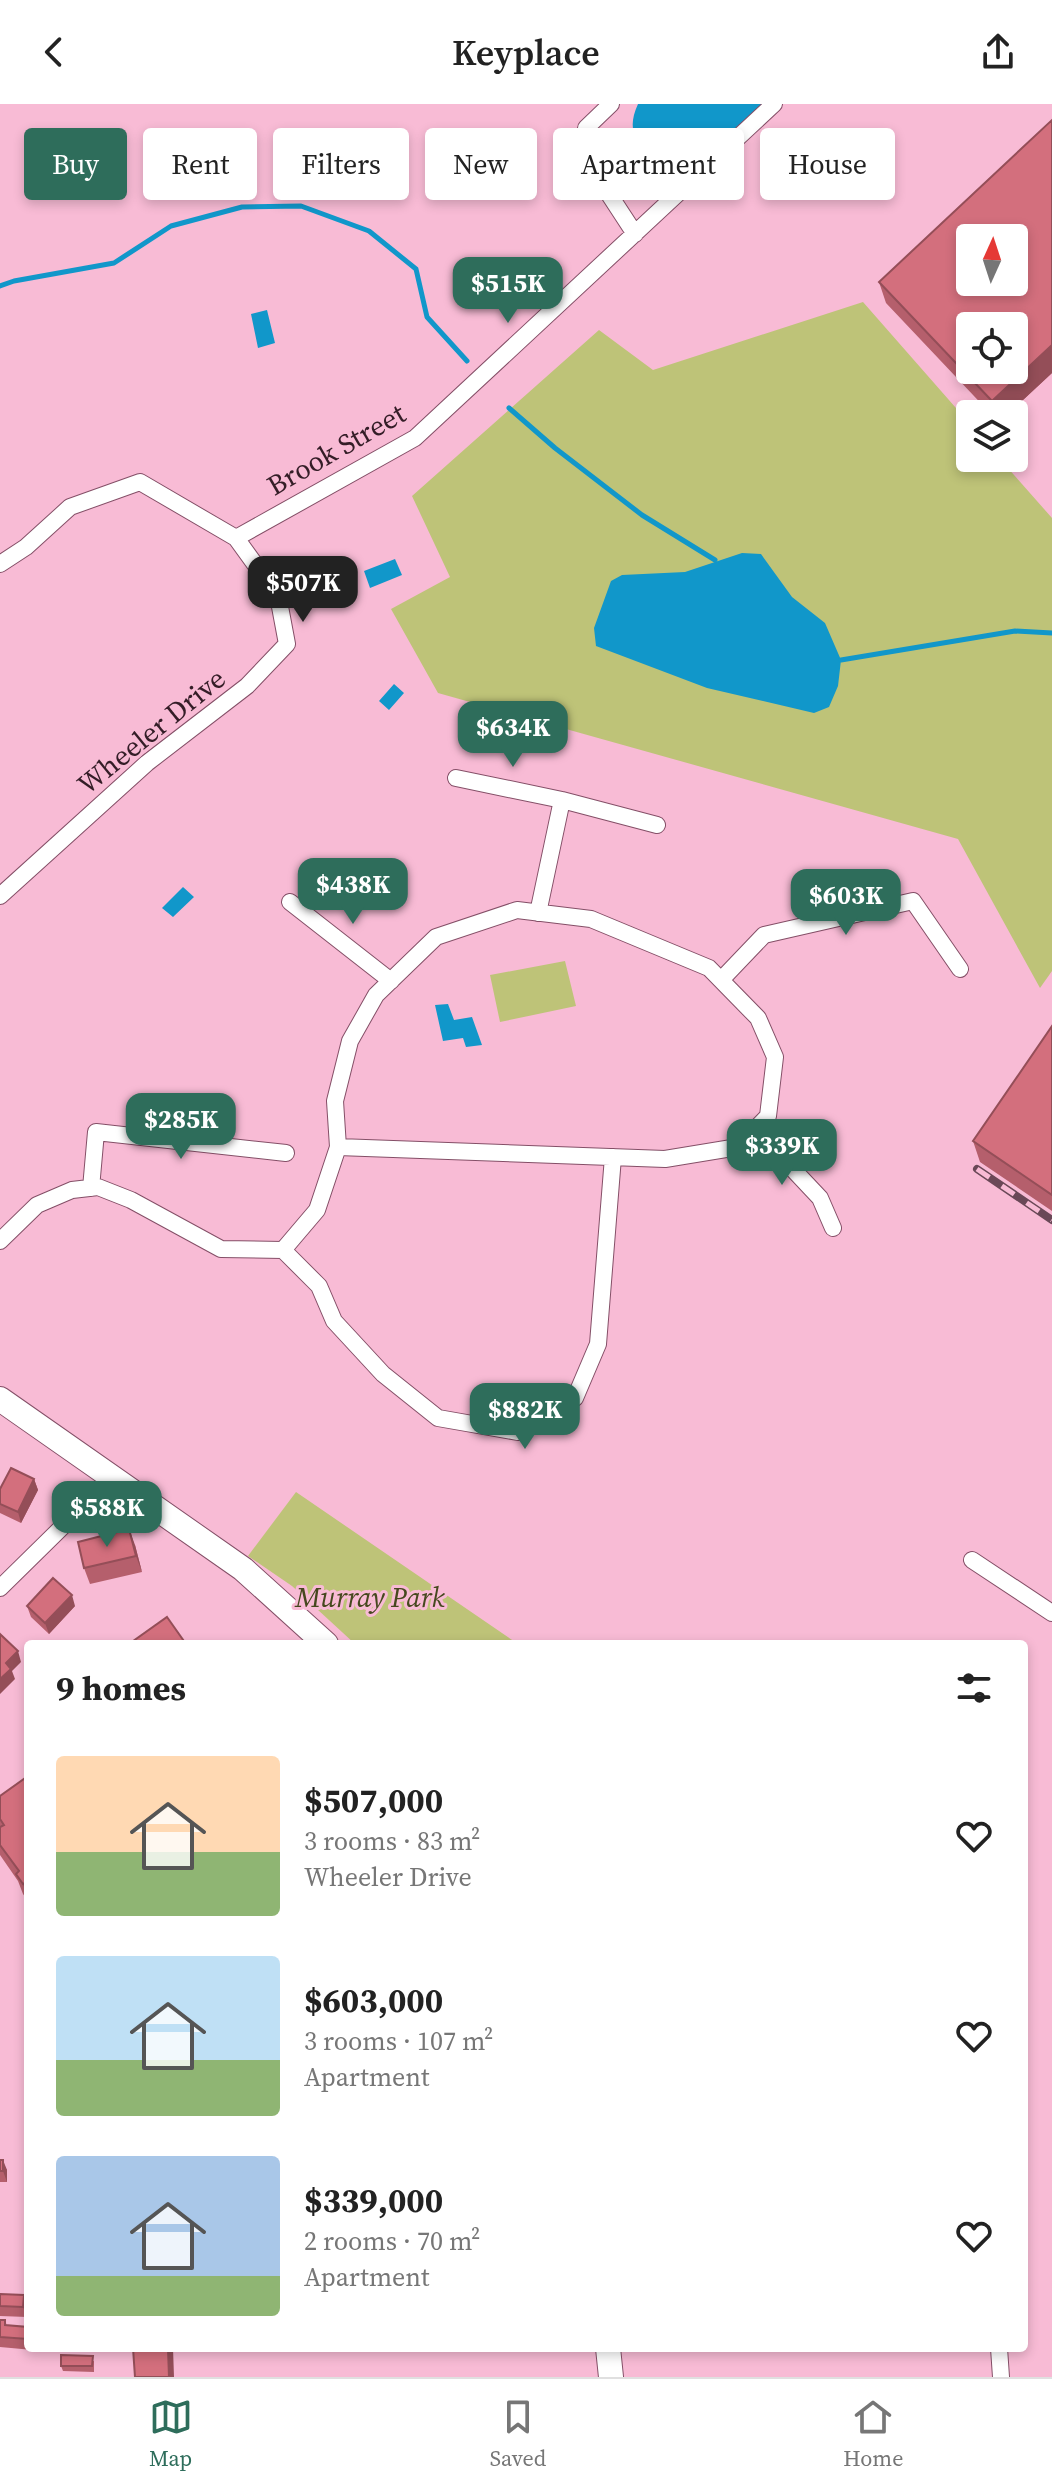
<!DOCTYPE html>
<html lang="en">
<head>
<meta charset="utf-8">
<style>
  :root { --surface:#fff; --page:#f6f6f6; --text:#222; --muted:#767676; --line:#e0e0e0; --accent:#2e6d5b }
  body { margin:0; font-family:"Source Serif 4",serif; background:var(--page); color:var(--text); height:100vh; display:flex; flex-direction:column; font-size:30px; white-space:nowrap }
  * { box-sizing:border-box; margin:0 }
  p { font-size:26px; color:var(--muted) }
  .icon { flex:none; width:44px; height:44px; fill:none; stroke:currentColor; stroke-width:2; stroke-linecap:round; stroke-linejoin:round }
  .map { position:relative; flex:1; overflow:hidden }
  .side { position:absolute; left:24px; top:1536px; width:1004px; height:712px; display:flex; flex-direction:column; background:var(--surface); border-radius:8px; box-shadow:0 4px 12px #0003 }
  .side>* { flex:none }
  .hud { position:absolute; left:24px; top:24px; width:1004px; height:72px; display:flex; gap:16px }
  .needle { width:52px; rotate:3deg }
  .tools { position:absolute; left:956px; top:120px; display:grid; gap:16px }
  .tools a { display:grid; place-items:center; width:72px; height:72px; border-radius:8px; background:var(--surface); box-shadow:0 4px 12px #0003; font-size:40px }
  .price { position:absolute; translate:-50% -68px; padding:0 18px; border-radius:16px; background:var(--accent); color:#fff; font-size:26px; line-height:52px; filter:drop-shadow(0 2px 4px #0008) }
  .price::after { content:''; position:absolute; left:50%; top:48px; width:24px; height:18px; margin-left:-12px; background:inherit; clip-path:polygon(0 0,100% 0,50% 100%) }
  .price.current { background:#222; color:#fff }
  ul { padding:0; list-style:none }
  li { display:flex; align-items:center; gap:24px; height:200px; padding:0 32px }
  li span { display:grid; place-items:center; flex:none; width:224px; height:160px; border-radius:8px; color:#555 }
  li>.icon { margin-inline-start:auto }
  span .icon { width:96px; height:96px; fill:#fffc; stroke-width:1 }
  li b { font-size:34px }
  h2 { display:flex; justify-content:space-between; align-items:center; height:96px; padding:0 32px; font-size:34px }
  .pill { padding:0 28px; border-radius:8px; background:var(--surface); box-shadow:0 4px 12px #0003; font-size:28px; line-height:72px }
  .pill.current { background:var(--accent); color:#fff }
  header { display:flex; justify-content:space-between; align-items:center; height:104px; padding:0 32px; background:var(--surface); font-size:36px; font-weight:600 }
  .dock { display:flex; justify-content:space-around; align-items:center; height:112px; border-top:2px solid var(--line); background:var(--surface); font-size:22px; color:var(--muted) }
  .dock a { display:grid; justify-items:center; gap:4px }
  .dock .current { color:var(--accent) }
  .map>svg:first-child { display:block }
  .green { fill:#bec378 }
  .water { fill:#1197ca }
  .lines { fill:none; stroke-linecap:round; stroke-linejoin:round }
  .stream { stroke:#1197ca; stroke-width:5 }
  .street-casing { stroke:#844f67; stroke-width:18 }
  .secondary-casing { stroke:#844f67; stroke-width:26 }
  .street { stroke:#fff; stroke-width:16 }
  .secondary { stroke:#fff; stroke-width:24 }
  .rail-casing { stroke:#6a4857; stroke-width:8 }
  .rail { stroke:#f8bbd5; stroke-width:5; stroke-dasharray:15; stroke-linecap:butt }
  .wall { fill:#b55f6c }
  .shaded-wall { fill:#944e58 }
  .building { fill:#d36f7d; stroke:#944e58; stroke-width:2; fill-rule:evenodd }
  .labels { text-anchor:middle; stroke-width:6; stroke-linejoin:round; paint-order:stroke }
  .street-label { font-size:28px; fill:#341d27; stroke:#f8bbd5 }
  .park-label { font-size:28px; font-style:italic; fill:#46481e; stroke:#f8bbd5 }
</style>
</head>
<body>
<header><svg class="icon" aria-label="back" viewBox="0 0 24 24"><path d="M15 5l-7 7 7 7"/></svg>Keyplace<svg class="icon" aria-label="share" viewBox="0 0 24 24"><path d="M12 15V3M7 8l5-5 5 5M5 13v7h14v-7"/></svg></header>
<div class="map">
<svg width="1052" height="2273" viewBox="0 0 1052 2273">
  <rect width="100%" height="100%" fill="#f8bbd5"/>
  <!-- green -->
  <path class="green" d="M863,198L970,320V354H999L1052,414V867L1040,884L958,735L438,589L391,505L450,473L412,392L599,226L653,266Z
    M565,857L576,902L500,918L490,871Z
    M296,1388L518,1540H355L292,1482L248,1452Z"/>
  <!-- water -->
  <path class="water" d="M638,0H762L727,35L695,57L646,51C633,33 628,22 638,0Z
    M267,206L275,239L258,244L251,210Z
    M742,449L761,450L792,493L825,519L841,556L838,582L829,603L814,609L707,584L596,542L594,524L611,477L622,471L685,468Z
    M395,455L402,471L370,484L364,467Z
    M394,580L404,589L389,606L379,597Z
    M183,783L194,793L173,813L162,804Z
    M448,900L454,916L472,913L482,941L466,943L463,934L443,937L435,901Z"/>
  <g class="lines">
    <!-- stream -->
    <path class="stream" d="M0,182L14,177L114,159L171,122L242,103L301,102L369,127L416,165L427,213L467,257
      M509,304L555,344L642,411L715,456
      M841,556L1015,527L1052,529"/>
    <!-- street casing -->
    <g class="street-casing">
      <path id="street" d="M611,0L586,24V55L635,130
        M236,434L415,334L774,0
        M0,460L26,443L70,403L140,378L236,434L278,492L287,540L247,582L147,659L0,792
        M456,674L562,696
        M290,798L391,877
        M517,806L591,815L709,864L758,914L775,953L768,1012L738,1043L665,1055L338,1043L335,997L350,937L376,891L436,833Z
        M538,809L562,696L657,721
        M721,876L764,831L913,797L960,865
        M755,1025L820,1094L833,1124
        M91,1084L96,1028L286,1049
        M0,1137L37,1101L72,1086L98,1083L131,1096L221,1145L283,1146L319,1182L334,1217L383,1270L438,1314L518,1328L575,1294L598,1240L613,1053
        M283,1146L317,1106L338,1043
        M972,1456L1052,1509
        M0,1484L113,1373
        M999,2244L1001,2273"/>
    </g>
    <!-- secondary casing -->
    <g class="secondary-casing">
      <path id="secondary" d="M0,1295L243,1465L326,1540
        M608,2244L611,2273"/>
    </g>
    <!-- street -->
    <use href="#street" class="street"/>
    <!-- secondary -->
    <use href="#secondary" class="secondary"/>
    <!-- rail casing -->
    <g class="rail-casing">
      <path id="rail" d="M977,1065L1052,1116"/>
    </g>
    <!-- rail -->
    <use href="#rail" class="rail"/>
  </g>
  <!-- wall -->
  <path class="wall" d="M1052,16V269L1008,310H991L886,199L879,178Z
    M1052,922V1107L980,1058L973,1037Z
    M34,1375L38,1386L21,1419L0,1409V1385Z
    M135,1441L142,1468L90,1480L84,1464Z
    M27,1502H75L49,1530L31,1513Z
    M28,1672V1797L23,1790L18,1777L0,1751V1692Z
    M0,2056L7,2066V2078H0Z
    M0,2190L24,2191L27,2202V2213L0,2212Z
    M0,2216H5L7,2222L28,2223V2244H34L33,2246L0,2243Z
    M94,2257V2268L63,2267L61,2262Z"/>
  <!-- shaded-wall -->
  <path class="shaded-wall" d="M1052,241V269L1008,310H996L992,297Z
    M34,1375L38,1386L21,1419L18,1408Z
    M129,1425L135,1441L142,1468L136,1452Z
    M72,1491L75,1502L49,1530L45,1519Z
    M18,1547L21,1558L12,1567L15,1575L0,1590V1575L6,1559Z
    M26,1778L28,1782V1793L23,1780Z
    M3,2056L7,2066V2078L3,2067Z
    M24,2191L27,2202V2213L23,2203Z
    M168,2244H173L174,2273H169Z"/>
  <!-- building -->
  <path class="building" d="M1052,16V241L992,297L879,178ZM970,134H1014V178H970ZM970,222H1014V266H970Z
    M1052,922V1091L973,1037Z
    M11,1364L34,1375L18,1408L0,1400V1385Z
    M129,1425L136,1452L84,1464L78,1438Z
    M53,1474L72,1491L45,1519L27,1502Z
    M167,1513L186,1540H129Z
    M0,1530L18,1547L6,1559L11,1565L0,1575Z
    M28,1672V1780L26,1778L23,1780L16,1770L19,1767L0,1741V1723L4,1721L0,1715V1692Z
    M0,2056H3V2067H0Z
    M0,2190L24,2191L23,2203L0,2202Z
    M0,2216H5V2221L28,2223V2235L0,2233Z
    M133,2244H168L169,2273H135Z
    M61,2251L93,2252L92,2262H61Z"/>
  <g class="labels">
    <!-- street labels -->
    <g class="street-label">
      <text transform="translate(336 345) rotate(-30)" y="10">Brook Street</text>
      <text transform="translate(151 627) rotate(-39)" y="10">Wheeler Drive</text>
    </g>
    <!-- park labels -->
    <g class="park-label">
      <text x="370" y="1503">Murray Park</text>
    </g>
  </g>
</svg>
<div class="tools">
<a><svg class="needle" viewBox="-14 -14 28 28"><path d="M0-13l5 13h-10z" fill="#e53935"/><path d="M0 13l5-13h-10z" fill="#767676"/></svg></a>
<a><svg class="icon" aria-label="locate" viewBox="0 0 24 24"><circle cx="12" cy="12" r="6"/><path d="M12 2v4M12 18v4M2 12h4M18 12h4"/></svg></a>
<a><svg class="icon" aria-label="layers" viewBox="0 0 24 24"><path d="M12 4l9 5-9 5-9-5zM3 14l9 5 9-5"/></svg></a>
</div>
<b class="price" style="left:508px;top:221px">$515K</b>
<b class="price current" style="left:303px;top:520px">$507K</b>
<b class="price" style="left:513px;top:665px">$634K</b>
<b class="price" style="left:353px;top:822px">$438K</b>
<b class="price" style="left:846px;top:833px">$603K</b>
<b class="price" style="left:181px;top:1057px">$285K</b>
<b class="price" style="left:782px;top:1083px">$339K</b>
<b class="price" style="left:525px;top:1347px">$882K</b>
<b class="price" style="left:107px;top:1445px">$588K</b>
<div class="hud">
<a class="pill current">Buy</a>
<a class="pill">Rent</a>
<a class="pill">Filters</a>
<a class="pill">New</a>
<a class="pill">Apartment</a>
<a class="pill">House</a>
</div>
<section class="side">
<h2>9 homes<svg class="icon" aria-label="filters" viewBox="0 0 24 24"><path d="M4 7h16M4 17h16"/><circle cx="9" cy="7" r="2"/><circle cx="15" cy="17" r="2"/></svg></h2>
<ul>
<li><span style="background:linear-gradient(#ffd9b3 60%,#8fb573 0)"><svg class="icon" aria-label="home" viewBox="0 0 24 24"><path d="M3 11l9-7 9 7M6 9v11h12V9"/></svg></span><div><b>$507,000</b><p>3 rooms · 83 m²</p><p>Wheeler Drive</p></div><svg class="icon" aria-label="heart" viewBox="0 0 24 24"><path d="M12 20l-8-8c-3-5 5-10 8-4 3-6 11-1 8 4z"/></svg></li>
<li><span style="background:linear-gradient(#bfe0f5 65%,#8fb573 0)"><svg class="icon" aria-label="home" viewBox="0 0 24 24"><path d="M3 11l9-7 9 7M6 9v11h12V9"/></svg></span><div><b>$603,000</b><p>3 rooms · 107 m²</p><p>Apartment</p></div><svg class="icon" aria-label="heart" viewBox="0 0 24 24"><path d="M12 20l-8-8c-3-5 5-10 8-4 3-6 11-1 8 4z"/></svg></li>
<li><span style="background:linear-gradient(#a9c7e8 75%,#8fb573 0)"><svg class="icon" aria-label="home" viewBox="0 0 24 24"><path d="M3 11l9-7 9 7M6 9v11h12V9"/></svg></span><div><b>$339,000</b><p>2 rooms · 70 m²</p><p>Apartment</p></div><svg class="icon" aria-label="heart" viewBox="0 0 24 24"><path d="M12 20l-8-8c-3-5 5-10 8-4 3-6 11-1 8 4z"/></svg></li>
</ul>
</section>
</div>
<nav class="dock">
<a class="current"><svg class="icon" aria-label="map" viewBox="0 0 24 24"><path d="M3 6l6-2 6 2 6-2v14l-6 2-6-2-6 2zM9 4v14M15 6v14"/></svg>Map</a>
<a><svg class="icon" aria-label="saved" viewBox="0 0 24 24"><path d="M7 4h10v16l-5-4-5 4z"/></svg>Saved</a>
<a><svg class="icon" aria-label="home" viewBox="0 0 24 24"><path d="M3 11l9-7 9 7M6 9v11h12V9"/></svg>Home</a>
</nav>
</body>
</html>
